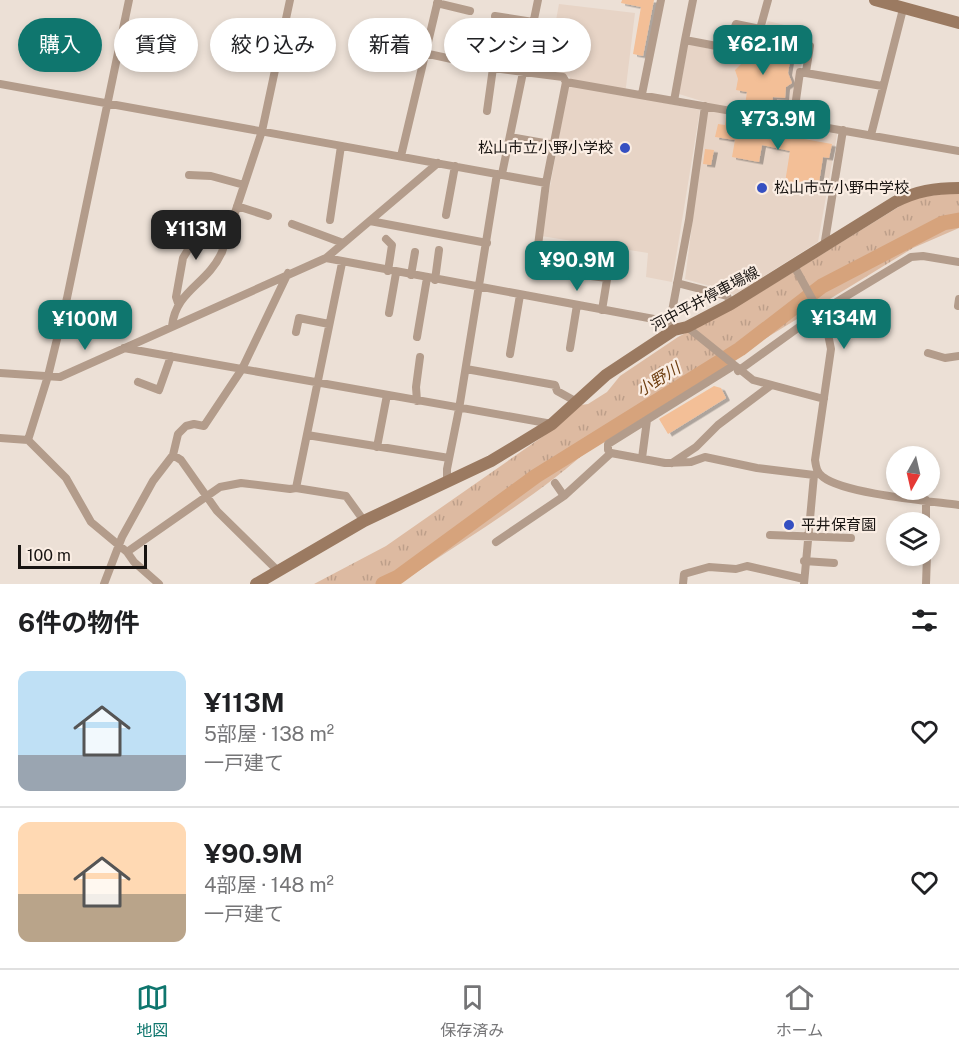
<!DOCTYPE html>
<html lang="ja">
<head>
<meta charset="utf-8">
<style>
  :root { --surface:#fff; --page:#f6f6f6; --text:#202124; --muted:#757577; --line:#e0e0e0; --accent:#0f766e }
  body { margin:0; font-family:"Public Sans","Noto Sans JP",sans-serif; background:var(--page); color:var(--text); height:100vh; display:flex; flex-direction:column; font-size:22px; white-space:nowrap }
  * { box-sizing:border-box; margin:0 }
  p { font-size:20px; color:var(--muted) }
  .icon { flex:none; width:33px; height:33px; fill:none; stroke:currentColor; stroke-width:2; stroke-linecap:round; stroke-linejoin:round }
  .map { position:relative; height:584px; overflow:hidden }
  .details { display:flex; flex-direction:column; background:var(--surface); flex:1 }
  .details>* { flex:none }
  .banner { position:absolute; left:18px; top:18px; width:600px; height:54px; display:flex; gap:12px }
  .needle { width:39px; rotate:188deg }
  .buttons { position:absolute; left:886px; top:446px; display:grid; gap:12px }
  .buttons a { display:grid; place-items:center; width:54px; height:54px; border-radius:50%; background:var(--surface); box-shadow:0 3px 9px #0003; font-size:30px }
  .scale { position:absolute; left:18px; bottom:15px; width:129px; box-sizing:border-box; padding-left:6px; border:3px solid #181411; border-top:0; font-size:16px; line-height:21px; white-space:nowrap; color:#181411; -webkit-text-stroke:4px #faede3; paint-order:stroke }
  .price { position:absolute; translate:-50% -51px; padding:0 14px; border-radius:12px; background:var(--accent); color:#fff; font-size:20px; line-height:39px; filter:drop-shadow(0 2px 3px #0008) }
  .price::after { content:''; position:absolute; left:50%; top:36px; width:18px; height:14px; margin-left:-9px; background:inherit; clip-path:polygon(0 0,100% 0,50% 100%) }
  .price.on { background:#222; color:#fff }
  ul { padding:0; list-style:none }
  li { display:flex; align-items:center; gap:18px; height:150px; padding:0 18px }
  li+li { border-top:2px solid var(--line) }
  li span { display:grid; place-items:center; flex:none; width:168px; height:120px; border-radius:12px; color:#555 }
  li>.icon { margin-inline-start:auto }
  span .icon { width:72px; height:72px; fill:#fffc; stroke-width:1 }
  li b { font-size:26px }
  h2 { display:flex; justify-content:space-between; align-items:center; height:72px; padding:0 18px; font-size:26px }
  .pill { padding:0 21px; border-radius:27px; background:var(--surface); box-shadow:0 3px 9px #0003; font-size:21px; line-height:54px }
  .pill.on { background:var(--accent); color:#fff }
  .tab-bar { display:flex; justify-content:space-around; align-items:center; height:84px; border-top:2px solid var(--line); background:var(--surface); font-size:16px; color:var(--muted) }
  .tab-bar a { display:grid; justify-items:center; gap:3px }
  .tab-bar .on { color:var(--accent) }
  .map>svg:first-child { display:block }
  .built { fill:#e7d4c6 }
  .grass { fill:url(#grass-tufts) }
  .water { fill:url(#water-ripples) }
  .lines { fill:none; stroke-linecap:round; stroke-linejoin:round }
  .river { stroke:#d6a37c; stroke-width:15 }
  .building { fill:#f3bf97; filter:url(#shadow) }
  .minor { stroke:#b39c8b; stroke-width:8 }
  .secondary { stroke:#9b7a61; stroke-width:12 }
  .poi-dot { fill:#354fc1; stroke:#faede3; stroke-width:2 }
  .labels { text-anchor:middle; stroke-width:4.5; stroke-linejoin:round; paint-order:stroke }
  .poi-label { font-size:15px; fill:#181411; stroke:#faede3; text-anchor:start }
  .street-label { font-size:15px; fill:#181411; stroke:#faede3 }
  .water-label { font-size:16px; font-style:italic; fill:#6e3e10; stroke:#faede3 }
</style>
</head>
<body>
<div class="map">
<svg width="959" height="584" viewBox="0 0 959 584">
  <defs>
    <pattern id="grass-tufts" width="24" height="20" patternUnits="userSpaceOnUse" patternTransform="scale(1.5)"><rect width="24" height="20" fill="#ddbaa1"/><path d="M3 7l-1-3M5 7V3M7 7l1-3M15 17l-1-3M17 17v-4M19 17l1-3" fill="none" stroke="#bd9f8a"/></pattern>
    <pattern id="water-ripples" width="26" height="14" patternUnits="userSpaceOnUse" patternTransform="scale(1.5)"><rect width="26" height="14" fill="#d6a37c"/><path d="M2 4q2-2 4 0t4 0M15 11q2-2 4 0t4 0" fill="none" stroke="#b78b6a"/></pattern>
    <filter id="shadow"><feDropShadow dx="4" dy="2.5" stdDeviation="0" flood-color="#0004"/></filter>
  </defs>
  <rect width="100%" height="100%" fill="#ece0d6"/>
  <!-- built -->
  <path class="built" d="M559,4L635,13L625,95L700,110L672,282L646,277L648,253L541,236L570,77L547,69Z
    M768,21L809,31L788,125L837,134L818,242L734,295L727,291L685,279L708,103L679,94L688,44L729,53L736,29L741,28L762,33Z"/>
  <!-- grass -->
  <path class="grass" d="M951,193L959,194V228L913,248L598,441C542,494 474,533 411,576L392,584H314L386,546L545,435L581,405L588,404L607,392L620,376L678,337L751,298L913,198Z"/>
  <!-- water -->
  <path class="water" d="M771,28L802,33L799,55L767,51Z"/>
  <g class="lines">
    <!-- river -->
    <path class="river" d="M383,584L398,577L536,476L740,349L822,286L943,223L959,220"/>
  </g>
  <!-- building -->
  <path class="building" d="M622,0H654L643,56L633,54L641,7L621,3Z
    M755,35H763L760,53L785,57V60L790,61L788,73L792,83L786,87L785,98L773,97L771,108L745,105L747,92L736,90L738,79L735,70L742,63L743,54L753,52Z
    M726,117L747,120L745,128L758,130L760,123L778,126L776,134L832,144L829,158L823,157L818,189L798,186L797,192L784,189L790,151L762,145L759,162L732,157L735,140L715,137L718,124L725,125Z
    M705,149L714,150L711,165L703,164Z
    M714,386L721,388L726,398L668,434L659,419Z"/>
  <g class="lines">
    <!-- minor -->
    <path class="minor" d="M437,3L470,11
      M495,16L533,22
      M685,40L693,0
      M424,53L493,68L563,77L566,82
      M806,72L810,46
      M0,84L546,183L566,82L959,151
      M642,94L661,0
      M674,101L685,40L727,48L736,24L760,29L768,0
      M487,111L493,68
      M793,121L800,72L882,86
      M871,135L903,9
      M510,137L555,145
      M401,156L438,0
      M502,174L538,0
      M189,175L211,176L244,185
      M546,183L535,269L607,278
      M237,206L268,216
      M446,215L455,166
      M330,220L341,146
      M370,221L487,243
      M292,224L343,243
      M386,239L392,245L388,271
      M824,247L843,130
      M326,258L670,322
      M794,266L826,324L831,349L815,460C816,467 817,473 823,477C845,494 929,501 959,505
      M411,275L415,252
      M435,280L439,250
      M677,283L727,296L731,304
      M178,303L176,297L183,258L195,238L198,223
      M958,306L959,299
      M602,310L611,255
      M389,313L396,273
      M172,326C176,290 207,285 222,252L262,131L290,0
      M672,327L670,322L689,220L705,106
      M687,327L753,380L824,399
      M296,332L299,318L329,324
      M417,337L427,278
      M124,348L552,424
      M570,348L577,305
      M928,353L945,358L959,356
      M510,354L520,295
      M466,369L555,385L557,391L577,402
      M738,371L820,312L911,257L923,256L959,262
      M0,373L60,377L326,258L438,163
      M138,382L159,390L171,356
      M417,401L416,387L420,357
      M307,435L449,458
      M0,438L28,440L66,478L91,522L127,552L134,562L159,584
      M28,440L48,376L67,298L129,0
      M377,447L387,395
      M611,453L608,450V444L733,366
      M173,455L181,460L217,511L277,570
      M642,458L647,420
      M672,463L696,447L718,425L770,386
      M447,481V469L459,409L497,174
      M555,483L564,496
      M296,488L346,496L364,521
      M926,500V522
      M770,535L851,538
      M496,542L564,496L611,453L665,463L691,462L705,457L757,468L814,475L819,473
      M127,552L220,487L241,483L290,489L296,488L342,263
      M804,561L834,563
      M104,584L122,537L153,481L173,455L178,434L186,426L194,424L204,426L242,369L288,273
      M683,584L684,574L709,567L736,569L747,566L804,579
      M804,584L814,475
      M926,584L927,555"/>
    <!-- secondary -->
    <path class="secondary" d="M875,0L959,23
      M256,584L364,521L491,461L552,424L606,375L674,330L687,327L731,304L895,202C916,191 935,188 959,188"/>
  </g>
  <!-- markers -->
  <g class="poi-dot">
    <circle cx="625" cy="148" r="6"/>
    <circle cx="762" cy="188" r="6"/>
    <circle cx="789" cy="525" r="6"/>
  </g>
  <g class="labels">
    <!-- poi labels -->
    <g class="poi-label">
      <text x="613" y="153" text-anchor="end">松山市立小野小学校</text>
      <text x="774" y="193">松山市立小野中学校</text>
      <text x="801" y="530">平井保育園</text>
    </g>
    <!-- street labels -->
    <g class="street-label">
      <text transform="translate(705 299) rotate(-28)" y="5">河中平井停車場線</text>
    </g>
    <!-- water labels -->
    <g class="water-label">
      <text transform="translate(658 379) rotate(-32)" y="6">小野川</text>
    </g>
  </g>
</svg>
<div class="buttons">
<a><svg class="needle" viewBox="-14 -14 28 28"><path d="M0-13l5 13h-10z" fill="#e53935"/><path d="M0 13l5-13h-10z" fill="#757577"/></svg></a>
<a><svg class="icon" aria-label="layers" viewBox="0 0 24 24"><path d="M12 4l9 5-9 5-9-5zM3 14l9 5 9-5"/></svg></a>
</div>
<div class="scale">100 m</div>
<b class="price" style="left:763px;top:76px">¥62.1M</b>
<b class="price" style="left:778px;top:151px">¥73.9M</b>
<b class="price on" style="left:196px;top:261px">¥113M</b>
<b class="price" style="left:577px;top:292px">¥90.9M</b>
<b class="price" style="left:844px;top:350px">¥134M</b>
<b class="price" style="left:85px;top:351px">¥100M</b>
<div class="banner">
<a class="pill on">購入</a>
<a class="pill">賃貸</a>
<a class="pill">絞り込み</a>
<a class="pill">新着</a>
<a class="pill">マンション</a>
</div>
</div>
<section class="details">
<h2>6件の物件<svg class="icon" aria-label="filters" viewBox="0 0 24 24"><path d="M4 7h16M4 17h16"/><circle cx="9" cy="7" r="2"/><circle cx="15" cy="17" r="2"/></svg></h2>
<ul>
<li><span style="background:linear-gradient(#bfe0f5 70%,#9aa5b1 0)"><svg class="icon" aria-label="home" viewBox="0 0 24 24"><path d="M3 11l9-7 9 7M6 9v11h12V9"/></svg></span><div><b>¥113M</b><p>5部屋 · 138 m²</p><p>一戸建て</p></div><svg class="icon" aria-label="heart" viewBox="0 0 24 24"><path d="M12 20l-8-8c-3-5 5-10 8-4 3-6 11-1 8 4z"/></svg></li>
<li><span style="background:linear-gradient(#ffd9b3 60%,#b9a48a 0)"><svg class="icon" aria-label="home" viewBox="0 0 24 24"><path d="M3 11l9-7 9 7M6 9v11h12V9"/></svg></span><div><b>¥90.9M</b><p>4部屋 · 148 m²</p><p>一戸建て</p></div><svg class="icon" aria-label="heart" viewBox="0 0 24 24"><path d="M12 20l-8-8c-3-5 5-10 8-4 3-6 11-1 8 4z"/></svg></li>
</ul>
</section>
<nav class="tab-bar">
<a class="on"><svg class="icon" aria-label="map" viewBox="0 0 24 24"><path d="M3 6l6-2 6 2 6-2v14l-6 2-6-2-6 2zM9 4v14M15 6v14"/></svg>地図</a>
<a><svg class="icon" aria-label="saved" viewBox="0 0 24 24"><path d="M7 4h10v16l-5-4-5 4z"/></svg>保存済み</a>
<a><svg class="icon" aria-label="home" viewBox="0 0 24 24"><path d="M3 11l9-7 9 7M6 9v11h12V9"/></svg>ホーム</a>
</nav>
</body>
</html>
